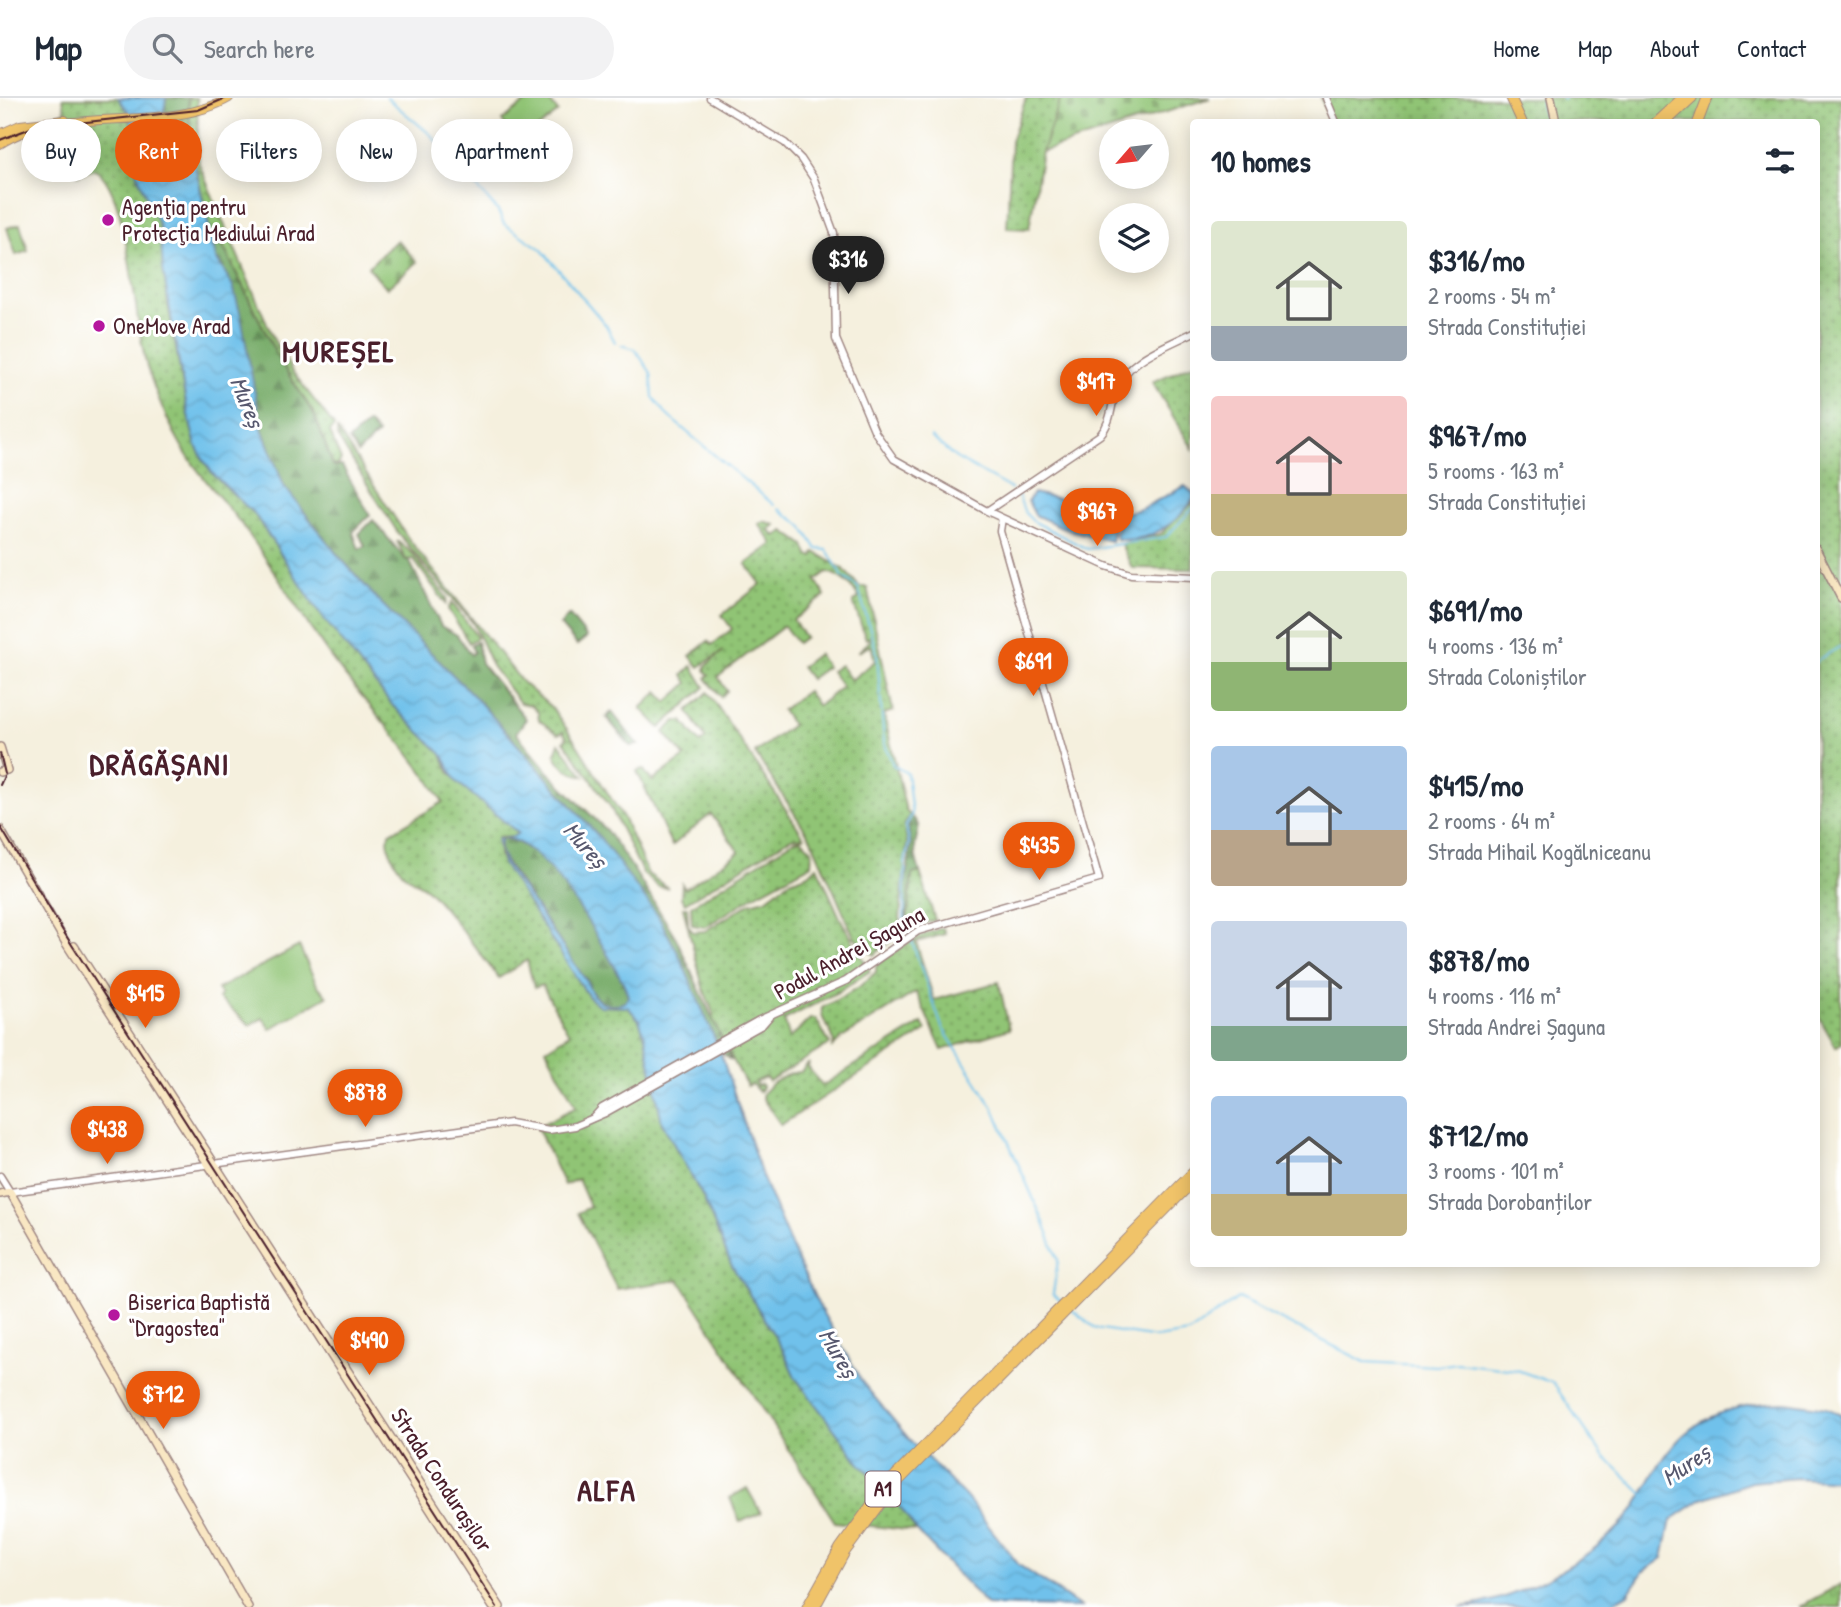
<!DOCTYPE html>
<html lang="en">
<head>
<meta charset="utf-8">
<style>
  :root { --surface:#fff; --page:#f2f2f3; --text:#1f2937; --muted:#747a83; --line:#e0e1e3; --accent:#ea580c }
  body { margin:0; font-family:"Patrick Hand",sans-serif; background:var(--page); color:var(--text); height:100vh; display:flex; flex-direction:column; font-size:26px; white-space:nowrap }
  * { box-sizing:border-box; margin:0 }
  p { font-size:23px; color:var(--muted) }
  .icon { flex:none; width:38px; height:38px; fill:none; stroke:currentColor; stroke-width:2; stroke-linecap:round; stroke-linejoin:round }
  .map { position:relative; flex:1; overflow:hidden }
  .side { position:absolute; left:1190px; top:21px; width:630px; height:1148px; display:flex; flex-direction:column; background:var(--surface); border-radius:7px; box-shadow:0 4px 18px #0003 }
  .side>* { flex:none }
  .top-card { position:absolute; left:21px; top:21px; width:665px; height:63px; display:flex; gap:14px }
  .needle { width:46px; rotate:242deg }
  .tools { position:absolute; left:1099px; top:21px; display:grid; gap:14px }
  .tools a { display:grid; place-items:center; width:70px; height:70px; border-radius:50%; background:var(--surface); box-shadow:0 4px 18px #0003; font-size:35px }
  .price { position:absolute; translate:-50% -60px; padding:0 16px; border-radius:24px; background:var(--accent); color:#fff; font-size:23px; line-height:46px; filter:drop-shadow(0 2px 4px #0008) }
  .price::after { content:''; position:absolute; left:50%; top:42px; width:21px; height:16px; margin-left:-10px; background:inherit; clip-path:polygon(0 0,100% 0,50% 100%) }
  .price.current { background:#222; color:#fff }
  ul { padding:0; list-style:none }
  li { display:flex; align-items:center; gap:21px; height:175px; padding:0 21px }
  li span { display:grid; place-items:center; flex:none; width:196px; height:140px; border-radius:7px; color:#555 }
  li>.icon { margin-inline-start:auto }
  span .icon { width:84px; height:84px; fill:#fffc; stroke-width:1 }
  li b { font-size:30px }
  h2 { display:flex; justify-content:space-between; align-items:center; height:84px; padding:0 21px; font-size:30px }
  .tag { padding:0 24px; border-radius:32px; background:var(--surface); box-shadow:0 4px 18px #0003; font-size:24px; line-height:63px }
  .tag.current { background:var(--accent); color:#fff }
  header { display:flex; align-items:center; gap:42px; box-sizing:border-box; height:98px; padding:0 35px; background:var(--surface); border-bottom:2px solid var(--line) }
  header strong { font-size:33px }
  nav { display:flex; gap:38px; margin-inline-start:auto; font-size:24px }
  .search { width:490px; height:63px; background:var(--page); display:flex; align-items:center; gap:18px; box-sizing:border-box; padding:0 24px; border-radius:38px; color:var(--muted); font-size:26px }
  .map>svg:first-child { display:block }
  .grass { fill:url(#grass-dots); stroke:#6d7250; stroke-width:2 }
  .forest { fill:url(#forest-firs); stroke:#5f6448; stroke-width:2 }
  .cemetery { fill:url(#cemetery-stones); stroke:#6d7250; stroke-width:2 }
  .park { fill:url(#park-tufts); stroke:#6d7250; stroke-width:2 }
  .pitch { fill:#90c475; stroke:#6d7250; stroke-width:2 }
  .water { fill:url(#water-waves); stroke:#5c708b; stroke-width:2; fill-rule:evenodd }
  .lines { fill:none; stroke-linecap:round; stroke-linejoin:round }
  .stream { stroke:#6fc1eb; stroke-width:2 }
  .tertiary-casing { stroke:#a08884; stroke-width:9 }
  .secondary-casing { stroke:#a08884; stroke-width:10 }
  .primary-casing { stroke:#a08884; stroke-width:10 }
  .motorway-casing { stroke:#a08884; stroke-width:11 }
  .tertiary { stroke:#fff; stroke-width:6 }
  .secondary { stroke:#f9e7c3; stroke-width:7 }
  .primary { stroke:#f0c369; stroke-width:8 }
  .motorway { stroke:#f0c369; stroke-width:9 }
  .tram { stroke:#4a1f2b; stroke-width:2 }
  .poi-dot { fill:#b5179e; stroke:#fff; stroke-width:2.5 }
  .labels { text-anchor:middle; stroke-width:6; stroke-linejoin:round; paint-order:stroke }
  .shield { fill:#fff; stroke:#80626b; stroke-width:2 }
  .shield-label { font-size:21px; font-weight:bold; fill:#4a1f2b }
  .poi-label { font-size:23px; fill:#4a1f2b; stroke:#fff; text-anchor:start }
  .street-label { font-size:23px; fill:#4a1f2b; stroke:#fff }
  .water-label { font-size:24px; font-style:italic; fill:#57586e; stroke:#fff }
  .district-label { font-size:30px; font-weight:bold; letter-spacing:2px; fill:#4a1f2b; stroke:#fff }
</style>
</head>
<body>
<header>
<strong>Map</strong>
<div class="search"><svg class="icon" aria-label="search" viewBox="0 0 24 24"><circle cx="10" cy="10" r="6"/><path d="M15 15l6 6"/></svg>Search here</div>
<nav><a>Home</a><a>Map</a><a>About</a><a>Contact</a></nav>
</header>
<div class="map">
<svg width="1841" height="1509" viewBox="0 0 1841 1509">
  <defs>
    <pattern id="grass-dots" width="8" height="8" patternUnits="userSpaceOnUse" patternTransform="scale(1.75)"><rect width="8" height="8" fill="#90c475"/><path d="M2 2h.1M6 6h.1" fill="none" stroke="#789f60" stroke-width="1.8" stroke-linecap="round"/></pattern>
    <pattern id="forest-firs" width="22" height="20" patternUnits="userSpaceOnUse" patternTransform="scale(1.75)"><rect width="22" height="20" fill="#74aa66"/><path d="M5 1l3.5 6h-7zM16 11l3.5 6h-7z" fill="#618a54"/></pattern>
    <pattern id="cemetery-stones" width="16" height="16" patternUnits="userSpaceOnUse" patternTransform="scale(1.75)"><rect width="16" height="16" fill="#90c475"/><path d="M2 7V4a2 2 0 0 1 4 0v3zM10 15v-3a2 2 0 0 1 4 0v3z" fill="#789f60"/></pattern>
    <pattern id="park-tufts" width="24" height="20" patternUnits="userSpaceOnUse" patternTransform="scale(1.75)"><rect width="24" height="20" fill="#90c475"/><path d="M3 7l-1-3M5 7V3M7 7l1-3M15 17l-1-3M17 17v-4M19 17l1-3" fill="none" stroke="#789f60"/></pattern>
    <pattern id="water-waves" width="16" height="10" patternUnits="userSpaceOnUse" patternTransform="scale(1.75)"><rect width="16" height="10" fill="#6fc1eb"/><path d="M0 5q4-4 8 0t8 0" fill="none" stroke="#62a5ca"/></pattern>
  </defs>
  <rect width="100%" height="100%" fill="#fff"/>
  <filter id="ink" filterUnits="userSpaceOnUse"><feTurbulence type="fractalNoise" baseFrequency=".0143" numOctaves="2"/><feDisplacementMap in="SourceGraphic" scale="14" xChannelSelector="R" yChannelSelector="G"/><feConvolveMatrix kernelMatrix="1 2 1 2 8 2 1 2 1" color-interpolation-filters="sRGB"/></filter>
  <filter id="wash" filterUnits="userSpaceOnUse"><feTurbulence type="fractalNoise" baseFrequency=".00686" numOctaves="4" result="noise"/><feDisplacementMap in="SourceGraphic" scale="28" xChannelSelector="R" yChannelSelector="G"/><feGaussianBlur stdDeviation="1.57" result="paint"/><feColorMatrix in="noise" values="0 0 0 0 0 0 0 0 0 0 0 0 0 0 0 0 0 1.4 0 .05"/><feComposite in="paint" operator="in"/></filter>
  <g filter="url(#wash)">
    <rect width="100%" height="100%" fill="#f5f0de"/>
    <!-- grass -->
    <path class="grass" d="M63,0H118L128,14L134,37L130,55L160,130L168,206L188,317L196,348L204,363L213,376L255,417L321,517L393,608L442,656L449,674L518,735L514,738L498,739L499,758L589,899L600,908L628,909L639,922L645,939L662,1025L703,1099L731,1166L783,1252L795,1279L861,1367L886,1390L917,1433L835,1424L679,1182L617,1191L578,1115L590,1109L578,1081L564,1087L537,1029L576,1009L546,951L569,936L542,887L534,890L527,862L499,880C476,851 455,821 430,794C421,785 406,781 400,771C392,761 386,749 389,736L443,704C413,655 374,615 339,570C306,528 281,481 250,438C230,409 204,384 185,354C170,329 157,299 148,272C133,228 131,93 95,71L78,77L55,17L65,15Z
      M188,0H197L199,66L227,133L211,137L192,54Z
      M1026,0H1061L1042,54L1029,131L1007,130L1011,43Z
      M1321,0H1841V945L1836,949L1816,914V24H1331Z
      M228,135L274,242L292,273L334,328L330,334L341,362L338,367L333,368L315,318L277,258L218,138Z
      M1193,266V351L1152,284Z
      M337,331L408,440L523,585L552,610L569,634L623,719L648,776L668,790L659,789L643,776L610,708L564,643L567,640L563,634L558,636L539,622L538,614L531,607L520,605L492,568L473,525L398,435L338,340Z
      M1193,404V471L1132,470L1121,446L1161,436Z
      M764,423L775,427L769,432L776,438L784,433L804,447L808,457L813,459L815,454L843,471L860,489H867L893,613L884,616L906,713L910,717L904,728L907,744L900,820L904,833L874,857L854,839L811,741L755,655L792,627L782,612L807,593L818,608L842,589L831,573L840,567L851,582L875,563L871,547L858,554L870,543L869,539L866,541L853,504L859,500C854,488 839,477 827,474L816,482L825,498L793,522L805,539L797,545L784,528L718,579L727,593L721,599L706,580L709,577L705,572L706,568L723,553L699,569L690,558L708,543L712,547L732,531L722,517L761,486L746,466L773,446L759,426Z
      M397,443L412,455L447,500L446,506L413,461L406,462Z
      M452,505L475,536L477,540L469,545L448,511Z
      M818,556L827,569L810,581L801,569Z
      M692,568L705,589L660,630L641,610L658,594L667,604L688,585L683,577Z
      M708,594L804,739L791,740L685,805L681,800L682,786L685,791L739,754L711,716L672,748L637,673L643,671L652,683L685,659L664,634L676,623H683L700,645L706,641L688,613Z
      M559,645L584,678C571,675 560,670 555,656Z
      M801,741L812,752L811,767L760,794L705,829L692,827L691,808L793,743Z
      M817,768L841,822L870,873L838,894L784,922L790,940L810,921H816L830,946L769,983L765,979L755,984L757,988L761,986L762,989L759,994L752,986L747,988L710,919L714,917L703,890L683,809H687L688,827L693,834L705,833L750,805L766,801L790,783L809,776Z
      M920,774L935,822L911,830L907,827L912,776Z
      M943,830L945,836L916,844L934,902L999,884L1009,931L942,952L916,894L842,940L833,949C837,934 819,925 822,910L859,889L876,874V868C898,851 917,837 943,830Z
      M922,925L926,933L781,1027L763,1001L762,997C769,985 788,974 801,974L809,965L808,969L822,988Z"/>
    <!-- forest -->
    <path class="forest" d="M166,0H188L192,54L186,41C151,27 163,30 166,0Z
      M218,138L277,258L315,318L333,368H342L370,417L353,434L359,451L365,448L359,436L373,422L406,462H409L441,528L457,537L471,557L474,554L471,548L477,544L481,565L526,621L516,635L551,677L606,732L632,769L676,840L732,963L720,953L666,833L601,741L476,600L377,501L336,455L284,388L261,328L233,188L216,160L212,139Z
      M368,325L378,336L358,355L349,342Z
      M569,517L587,539L577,547L560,527Z
      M612,614L615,618L638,647L630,648L606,619Z
      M910,717C926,729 914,737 915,752C915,759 918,767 920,774L912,776L907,827L904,795L911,745L908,730Z
      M503,740C554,748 600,843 623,884L628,898L626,903C608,914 592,901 587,884L501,757L499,744Z"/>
    <!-- cemetery -->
    <path class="cemetery" d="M1061,0H1210L1042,54Z
      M397,142L417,164L387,190L368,169Z"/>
    <!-- park -->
    <path class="park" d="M20,126L28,153L16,157L7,130Z
      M747,1390L761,1415L740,1424L730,1400Z
      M1841,1486V1509H1799Z"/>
    <!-- pitch -->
    <path class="pitch" d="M531,0H547L558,14L519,45L502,23Z
      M299,848L317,887L327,898L270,931L263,920L250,927L218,900L221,897L217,891Z"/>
    <!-- water -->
    <path class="water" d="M118,0H166C163,30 151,27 186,41L192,54L216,160L233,188L241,218L261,328L284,388L336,455L377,501L476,600L601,741L658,818L679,857L720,953L763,1081L792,1150L819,1208L862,1284L909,1341L966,1399L1019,1467L1081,1509L987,1507L917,1433L886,1390L861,1367L795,1279L783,1252L731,1166L703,1099L662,1025L645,939L639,922L628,909L600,908L589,899L503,766L497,741L514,738L518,735L456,683L442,656L393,608L321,517L255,417L213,376L204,363L196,348L188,317L163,172L160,130L132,64L133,30L128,14ZM501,740C545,738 604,850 623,884L628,898L626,903C608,914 592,901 587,884L506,766L499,750Z
      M1185,388L1193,395V401C1179,426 1145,446 1117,441L1115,437L1121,416L1141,411Z
      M1033,395L1117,413L1111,443L1066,431L1035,417L1028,403Z
      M1784,1304L1826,1310L1841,1316V1383L1797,1380L1751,1384L1702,1401L1671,1422L1663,1460L1643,1474L1628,1496L1605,1509H1460C1516,1503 1590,1463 1627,1420C1644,1399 1653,1373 1670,1352C1697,1316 1741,1305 1784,1304Z"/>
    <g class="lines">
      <!-- stream -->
      <path class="stream" d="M387,0L431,37L498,113L504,126L541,151L606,227L615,244
        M1562,1L1564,0
        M1544,2L1541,3L1544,24
        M621,247L635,251L651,275L653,299L668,318L774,407
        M931,339L956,360L1011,391
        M1018,397L1025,415L1033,423L1087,451L1166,439L1194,409
        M779,411L802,428L817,451L827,452L843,479L858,489L877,556L884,644L893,667L907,675L912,716L906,728L909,745L905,765L904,821L942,929L994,1011L1045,1127L1058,1162L1053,1196L1062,1204
        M1816,563L1841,548
        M1072,1212L1095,1230L1156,1240L1189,1235L1238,1200L1365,1264L1437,1268L1457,1265L1517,1272L1553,1285L1602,1356L1644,1397"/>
    </g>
  </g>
  <g filter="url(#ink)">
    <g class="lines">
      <!-- tertiary casing -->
      <g class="tertiary-casing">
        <path id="tertiary" d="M710,0L785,45L801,61L814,81L834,135L836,241L875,334L894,361L987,413L1106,468L1131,476L1194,479
          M1326,0L1336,24
          M987,413L1100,337C1112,324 1111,307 1116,291C1127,261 1167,248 1194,234
          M593,1020L602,1010L759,922L846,883L918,833L1099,781L1000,433L1002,420
          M0,1078L10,1094L510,1025L549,1032L575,1028L605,1015L762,927L769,919"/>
      </g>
      <!-- secondary casing -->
      <g class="secondary-casing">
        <path id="secondary" d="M1551,0L1556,24
          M1816,451L1841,500
          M0,649L7,672L0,674
          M0,731L66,845L493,1509
          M74,848L500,1509
          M0,1096L10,1094L248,1509"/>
      </g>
      <!-- primary casing -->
      <g class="primary-casing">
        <path id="primary" d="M0,36L20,27L65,22
          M0,46C58,6 168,36 229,0"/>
      </g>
      <!-- motorway casing -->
      <g class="motorway-casing">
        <path id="motorway" d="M1511,0L1522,24
          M1656,24L1682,0
          M1666,24L1692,0
          M1698,24L1707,0
          M807,1509L840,1450L884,1389L1194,1073
          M815,1509L845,1454L894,1388L1194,1083"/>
      </g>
      <!-- tertiary -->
      <use href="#tertiary" class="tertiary"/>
      <!-- secondary -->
      <use href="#secondary" class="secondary"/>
      <!-- primary -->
      <use href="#primary" class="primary"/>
      <!-- motorway -->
      <use href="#motorway" class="motorway"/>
      <!-- tram -->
      <path class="tram" d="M0,42L31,30L198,12L226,0
        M0,655L5,676L0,687
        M0,728L63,833L497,1509"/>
    </g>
  </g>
  <!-- markers -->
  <g class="poi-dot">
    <circle cx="108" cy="122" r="7"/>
    <circle cx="99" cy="228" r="7"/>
    <circle cx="114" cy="1217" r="7"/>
  </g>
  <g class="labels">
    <!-- shield labels -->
    <rect class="shield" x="865.5" y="1373.5" width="35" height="35" rx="5"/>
    <g class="shield-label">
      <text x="883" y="1398">A1</text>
    </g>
    <!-- poi labels -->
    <g class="poi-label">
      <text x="122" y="117">Agenţia pentru<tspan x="122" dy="26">Protecţia Mediului Arad</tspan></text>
      <text x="113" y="236">OneMove Arad</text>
      <text x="128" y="1212">Biserica Baptistă<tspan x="128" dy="26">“Dragostea"</tspan></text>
    </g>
    <!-- street labels -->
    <g class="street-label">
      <text transform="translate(849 855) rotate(-29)" y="8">Podul Andrei Șaguna</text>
      <text transform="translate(442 1382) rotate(57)" y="8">Strada Condurașilor</text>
    </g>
    <!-- water labels -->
    <g class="water-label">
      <text transform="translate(247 304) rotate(68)" y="8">Mureș</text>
      <text transform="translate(585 747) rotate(49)" y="8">Mureș</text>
      <text transform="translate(838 1255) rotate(60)" y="8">Mureș</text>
      <text transform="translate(1686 1367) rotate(-35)" y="8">Mureș</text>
    </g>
    <!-- district labels -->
    <g class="district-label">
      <text x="339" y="264">MUREȘEL</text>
      <text x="160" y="677">DRĂGĂȘANI</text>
      <text x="607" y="1403">ALFA</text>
    </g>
  </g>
</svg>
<div class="tools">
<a><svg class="needle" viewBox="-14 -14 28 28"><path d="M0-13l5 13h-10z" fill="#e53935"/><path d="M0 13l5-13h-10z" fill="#747a83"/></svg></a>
<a><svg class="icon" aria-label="layers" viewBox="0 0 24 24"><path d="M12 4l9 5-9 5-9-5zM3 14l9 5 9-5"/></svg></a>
</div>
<b class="price current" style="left:848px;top:198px">$316</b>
<b class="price" style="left:1096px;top:320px">$417</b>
<b class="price" style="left:1097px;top:450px">$967</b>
<b class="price" style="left:1033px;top:600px">$691</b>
<b class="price" style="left:1039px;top:784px">$435</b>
<b class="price" style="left:145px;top:932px">$415</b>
<b class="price" style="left:365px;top:1031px">$878</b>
<b class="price" style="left:107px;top:1068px">$438</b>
<b class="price" style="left:369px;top:1279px">$490</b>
<b class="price" style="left:163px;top:1333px">$712</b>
<div class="top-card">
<a class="tag">Buy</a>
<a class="tag current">Rent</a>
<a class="tag">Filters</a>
<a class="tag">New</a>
<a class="tag">Apartment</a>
</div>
<section class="side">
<h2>10 homes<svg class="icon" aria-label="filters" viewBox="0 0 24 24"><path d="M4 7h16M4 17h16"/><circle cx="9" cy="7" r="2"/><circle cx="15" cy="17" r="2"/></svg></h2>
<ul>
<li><span style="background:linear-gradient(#dfe7d0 75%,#9aa5b1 0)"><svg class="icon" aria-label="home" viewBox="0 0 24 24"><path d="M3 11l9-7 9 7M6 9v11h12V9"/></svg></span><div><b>$316/mo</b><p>2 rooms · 54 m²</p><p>Strada Constituției</p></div></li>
<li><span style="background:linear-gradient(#f6c9c9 70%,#c2b280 0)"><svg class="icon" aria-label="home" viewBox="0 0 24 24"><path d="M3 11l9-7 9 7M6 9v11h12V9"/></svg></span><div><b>$967/mo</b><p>5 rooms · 163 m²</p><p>Strada Constituției</p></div></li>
<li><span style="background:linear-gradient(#dfe7d0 65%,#8fb573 0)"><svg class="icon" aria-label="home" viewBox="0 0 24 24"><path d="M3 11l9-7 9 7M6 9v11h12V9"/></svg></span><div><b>$691/mo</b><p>4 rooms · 136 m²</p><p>Strada Coloniștilor</p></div></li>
<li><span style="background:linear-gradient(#a9c7e8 60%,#b9a48a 0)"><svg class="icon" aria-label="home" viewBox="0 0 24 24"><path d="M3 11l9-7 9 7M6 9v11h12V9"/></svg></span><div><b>$415/mo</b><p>2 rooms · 64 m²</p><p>Strada Mihail Kogălniceanu</p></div></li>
<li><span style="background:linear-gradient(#c9d6e8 75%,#7fa58c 0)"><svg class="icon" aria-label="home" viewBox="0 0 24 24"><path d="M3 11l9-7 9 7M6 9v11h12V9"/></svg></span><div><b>$878/mo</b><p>4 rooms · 116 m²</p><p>Strada Andrei Șaguna</p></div></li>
<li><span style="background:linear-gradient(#a9c7e8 70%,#c2b280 0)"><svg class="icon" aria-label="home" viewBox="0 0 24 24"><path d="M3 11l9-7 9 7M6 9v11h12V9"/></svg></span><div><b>$712/mo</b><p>3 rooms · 101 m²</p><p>Strada Dorobanților</p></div></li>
</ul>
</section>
</div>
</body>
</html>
